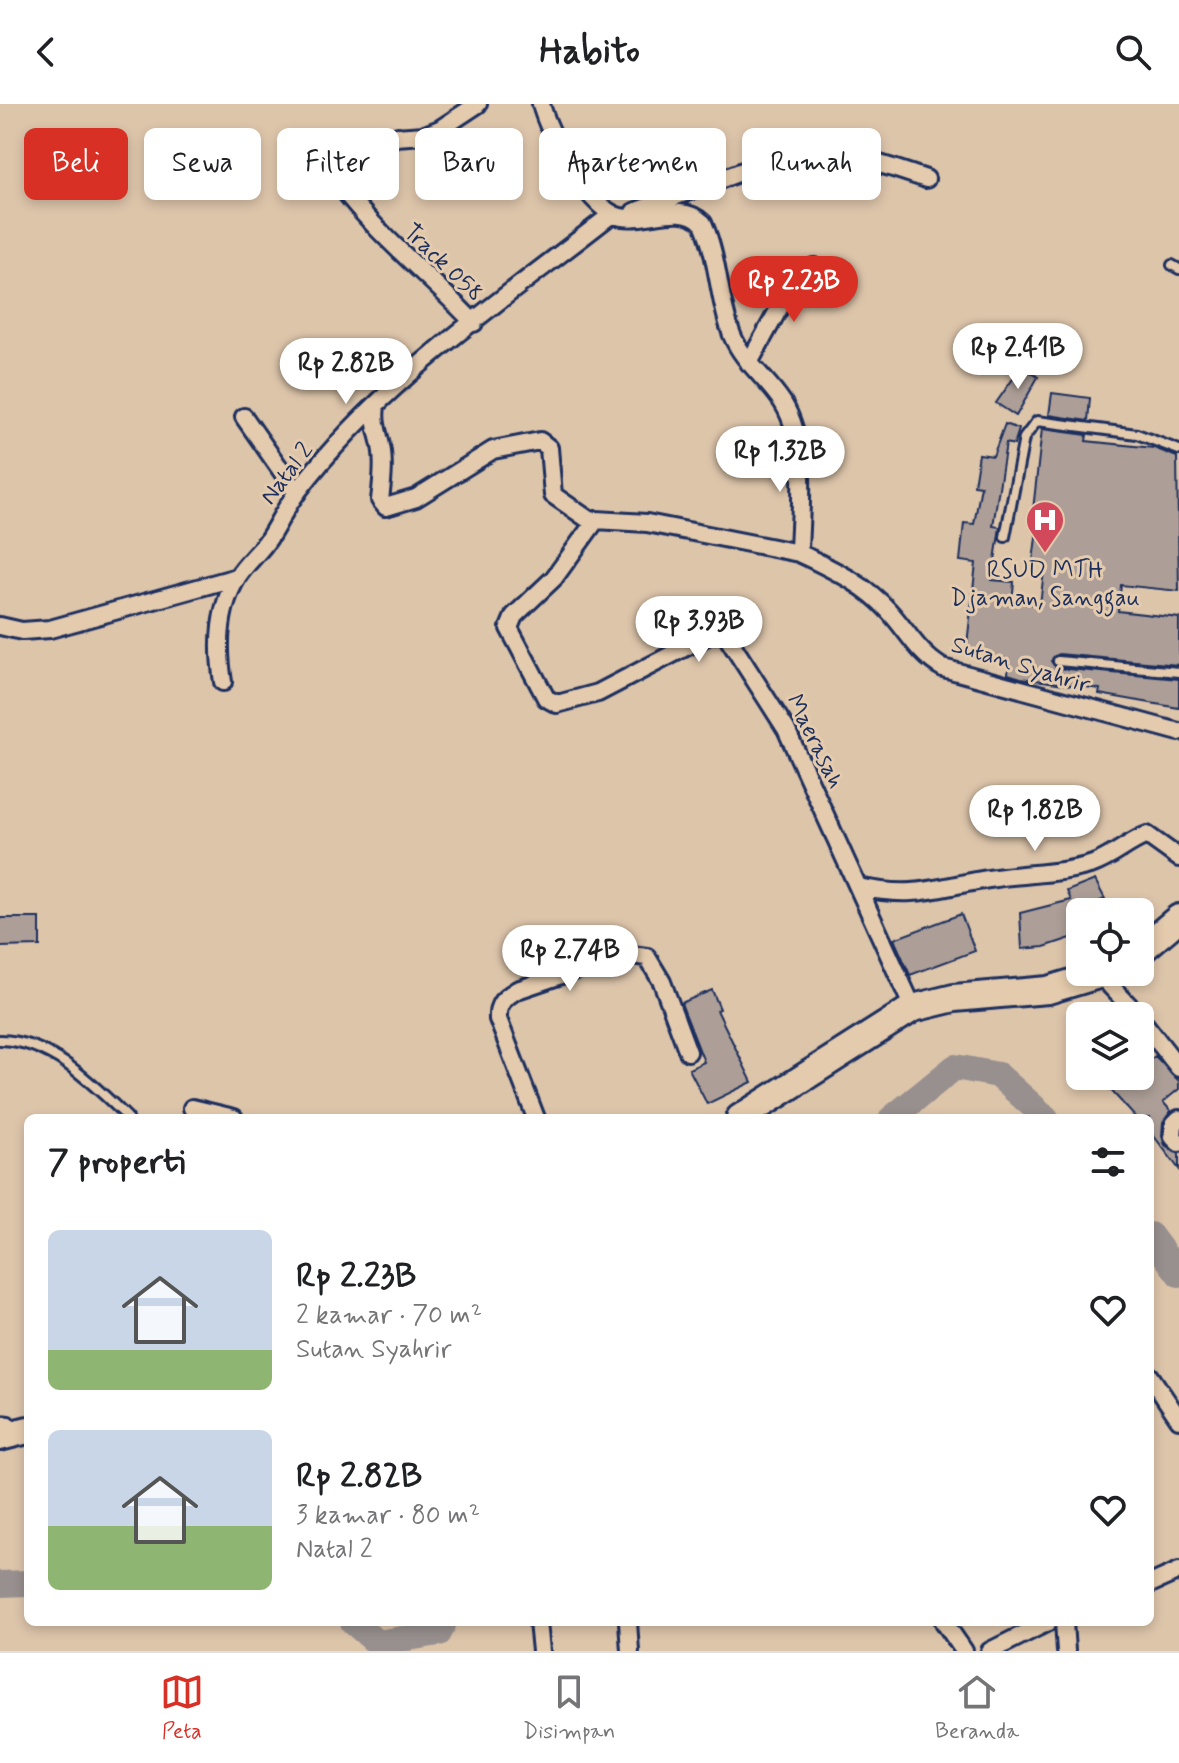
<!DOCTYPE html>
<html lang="id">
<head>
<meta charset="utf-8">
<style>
  :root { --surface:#fff; --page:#f6f6f6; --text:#202124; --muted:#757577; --line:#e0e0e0; --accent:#d93025 }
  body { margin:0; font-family:Mynerve,sans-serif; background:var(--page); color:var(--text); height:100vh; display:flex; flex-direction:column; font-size:30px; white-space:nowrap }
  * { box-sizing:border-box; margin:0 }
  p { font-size:26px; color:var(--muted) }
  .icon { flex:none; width:44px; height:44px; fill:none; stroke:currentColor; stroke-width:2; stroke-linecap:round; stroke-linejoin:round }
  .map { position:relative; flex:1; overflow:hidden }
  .details { position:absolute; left:24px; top:1010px; width:1130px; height:512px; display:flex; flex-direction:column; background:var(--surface); border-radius:12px; box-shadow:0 4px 12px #0003 }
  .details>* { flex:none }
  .hud { position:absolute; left:24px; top:24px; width:1132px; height:72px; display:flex; gap:16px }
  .buttons { position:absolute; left:1066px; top:794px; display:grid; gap:16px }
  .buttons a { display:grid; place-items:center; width:88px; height:88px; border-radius:12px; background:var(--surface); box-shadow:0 4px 12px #0003; font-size:40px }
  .price { position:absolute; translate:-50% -68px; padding:0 18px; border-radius:28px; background:#fff; color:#222; font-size:26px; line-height:52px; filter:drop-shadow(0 2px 4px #0008) }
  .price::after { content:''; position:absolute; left:50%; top:48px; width:24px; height:18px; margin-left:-12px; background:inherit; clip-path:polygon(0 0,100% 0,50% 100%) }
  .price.on { background:var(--accent); color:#fff }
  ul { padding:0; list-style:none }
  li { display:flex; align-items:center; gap:24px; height:200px; padding:0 24px }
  li span { display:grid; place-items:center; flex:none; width:224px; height:160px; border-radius:12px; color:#555 }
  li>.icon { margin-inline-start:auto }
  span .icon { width:96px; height:96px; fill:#fffc; stroke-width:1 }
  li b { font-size:34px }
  h2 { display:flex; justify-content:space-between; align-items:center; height:96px; padding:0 24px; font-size:34px }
  .pill { padding:0 28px; border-radius:12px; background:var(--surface); box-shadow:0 4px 12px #0003; font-size:28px; line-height:72px }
  .pill.on { background:var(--accent); color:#fff }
  header { display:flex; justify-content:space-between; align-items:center; height:104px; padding:0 24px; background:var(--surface); font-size:36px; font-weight:800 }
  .dock { display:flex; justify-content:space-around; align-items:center; height:112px; border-top:2px solid var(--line); background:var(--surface); font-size:22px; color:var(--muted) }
  .dock a { display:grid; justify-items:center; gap:4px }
  .dock .on { color:var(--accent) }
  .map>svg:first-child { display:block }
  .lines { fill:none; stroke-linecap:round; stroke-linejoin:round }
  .river { stroke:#97908f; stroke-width:26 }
  .building { fill:#ad9f97; stroke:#1b2f5e; stroke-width:2 }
  .service-casing { stroke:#1b2f5e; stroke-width:14 }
  .minor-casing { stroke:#1b2f5e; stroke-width:22 }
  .trunk-casing { stroke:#1b2f5e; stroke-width:32 }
  .service { stroke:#e5cbad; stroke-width:8 }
  .minor { stroke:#e5cbad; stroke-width:16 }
  .trunk { stroke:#e5cbad; stroke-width:26 }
  .labels { text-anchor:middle; stroke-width:6; stroke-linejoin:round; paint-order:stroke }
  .street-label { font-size:24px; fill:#1b2f5e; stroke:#e5cbad }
  .poi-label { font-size:24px; fill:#1b2f5e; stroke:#e5cbad }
</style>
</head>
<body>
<header><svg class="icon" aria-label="back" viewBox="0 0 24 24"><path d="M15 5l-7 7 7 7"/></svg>Habito<svg class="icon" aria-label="search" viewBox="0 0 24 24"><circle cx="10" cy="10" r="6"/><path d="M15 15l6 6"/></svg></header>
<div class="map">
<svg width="1179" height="1547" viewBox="0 0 1179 1547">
  <rect width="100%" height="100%" fill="#ddc5aa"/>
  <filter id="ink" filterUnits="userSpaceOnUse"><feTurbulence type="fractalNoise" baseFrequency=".0125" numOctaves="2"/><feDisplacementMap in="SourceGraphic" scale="16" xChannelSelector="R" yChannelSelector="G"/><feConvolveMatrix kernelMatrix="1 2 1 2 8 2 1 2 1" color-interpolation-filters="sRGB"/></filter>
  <g filter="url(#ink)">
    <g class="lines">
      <!-- river -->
      <path class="river" d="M892,1014L955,963L998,971L1046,1014
        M1150,1131L1179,1170
        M0,1480L28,1479
        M353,1518L377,1539L439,1529L444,1518"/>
    </g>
    <!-- building -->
    <path class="building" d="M1022,262L1038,273L1016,312L996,299Z
      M1052,289L1090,294L1088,317L1049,311Z
      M1005,320L1019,325L1014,341L1006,339L993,422L1000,423L992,476L1014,478L1012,498L1040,501L1045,458L1033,457L1037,425L1031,424L1042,325L1087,331L1086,337L1154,344L1177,353L1179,487L1121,481L1118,507L1179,514V561L1059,550L1051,557L1057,564L1179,575V604L1099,590L1100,585L1021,574L1008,570L1009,555L966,550L976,459L960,457L964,419L974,420L981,382L974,381L979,350L993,352Z
      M1095,776L1105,795L1080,805V831L1044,843L1022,845L1020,809L1071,796L1067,787Z
      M961,810L975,847L910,871L894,835Z
      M0,814H40V842L0,843Z
      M712,886L720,905L717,906L752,978L707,1000L689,965L704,958L681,899Z
      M1155,952L1179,977V985L1163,998L1171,1007L1163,1018L1162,1032L1165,1041L1179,1050V1065L1150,1027V1014H1136L1108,983L1121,972H1140V964Z"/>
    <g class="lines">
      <!-- service casing -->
      <g class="service-casing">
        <path id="service" d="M1172,161L1179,165
          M1005,433L1024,334L1037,317L1137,330L1179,346
          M1058,557L1179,568
          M0,936C52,937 93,980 128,1014
          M0,1316L9,1317L14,1325"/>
      </g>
      <!-- minor casing -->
      <g class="minor-casing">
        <path id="minor" d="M541,0C548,29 589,107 621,113C649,118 681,97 703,119C719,155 718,195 732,231C743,258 768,275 783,299C809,342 800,402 799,449C831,465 864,479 888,506C907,526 918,550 943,564L1179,628
          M398,32L343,71L339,80C378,132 430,172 474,219
          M306,39L425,31L440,25L478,0
          M634,108L788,50C836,43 882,60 926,75
          M749,259L787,190L814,163
          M376,302C373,321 380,331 382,348C384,364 382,380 380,396L386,403L416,394L493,346L540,337L549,344L553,391L592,418
          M244,313L297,389
          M799,449L647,419L596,416L554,474L514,512L509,524L546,594L557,600L598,589L709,531L724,528L786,625L913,904
          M0,522L22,527L50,525L237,473
          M223,578C217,541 218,504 238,472C247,458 260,448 269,434C279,419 286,402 298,387C381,277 504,195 612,110
          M858,783C920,796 937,782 996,774C1028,769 1062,770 1093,760C1113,753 1128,738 1147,731L1179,754
          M1101,872L1139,912
          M1140,914L1179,964
          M192,1004L234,1014
          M536,1014L498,915C497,899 504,894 517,886L623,850L647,853L662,878L688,948
          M1179,1015L1174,1020L1173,1033L1179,1039
          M1150,1272L1179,1315
          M1150,1480L1179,1467
          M538,1518L541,1547
          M628,1518L630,1547
          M944,1518L964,1547
          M1064,1518L1066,1547
          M990,1547L1048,1518"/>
      </g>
      <!-- trunk casing -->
      <g class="trunk-casing">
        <path id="trunk" d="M1140,847L1179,814
          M740,1014L913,904L954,894L1048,886L1108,868
          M0,1333L28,1326"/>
      </g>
      <!-- service -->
      <use href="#service" class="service"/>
      <!-- minor -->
      <use href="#minor" class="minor"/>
      <!-- trunk -->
      <use href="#trunk" class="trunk"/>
    </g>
  </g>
  <!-- icons -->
  <defs>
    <g id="hospital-pin" transform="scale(2)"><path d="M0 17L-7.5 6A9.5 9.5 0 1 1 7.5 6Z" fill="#d1495b" stroke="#e5cbad"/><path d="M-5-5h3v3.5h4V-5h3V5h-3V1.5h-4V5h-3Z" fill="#fff"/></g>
  </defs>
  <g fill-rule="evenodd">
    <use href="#hospital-pin" x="1045" y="416"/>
  </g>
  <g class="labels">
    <!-- street labels -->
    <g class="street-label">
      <text transform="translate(444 158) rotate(44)" y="8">Track 058</text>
      <text transform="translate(286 369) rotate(-53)" y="8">Natal 2</text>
      <text transform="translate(1021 560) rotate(17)" y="8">Sutan Syahrir</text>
      <text transform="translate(816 637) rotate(64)" y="8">Maerasah</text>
    </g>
    <!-- poi labels -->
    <g class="poi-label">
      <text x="1045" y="473">RSUD MTH<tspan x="1045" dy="28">Djaman, Sanggau</tspan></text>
    </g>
  </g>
</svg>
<div class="buttons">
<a><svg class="icon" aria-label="locate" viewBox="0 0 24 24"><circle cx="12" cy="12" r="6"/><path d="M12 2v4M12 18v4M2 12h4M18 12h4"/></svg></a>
<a><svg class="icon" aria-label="layers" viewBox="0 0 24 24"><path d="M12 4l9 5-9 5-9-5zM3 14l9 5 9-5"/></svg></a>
</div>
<b class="price on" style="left:794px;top:220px">Rp 2.23B</b>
<b class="price" style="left:1018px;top:287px">Rp 2.41B</b>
<b class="price" style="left:346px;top:302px">Rp 2.82B</b>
<b class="price" style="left:780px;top:390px">Rp 1.32B</b>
<b class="price" style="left:699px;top:560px">Rp 3.93B</b>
<b class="price" style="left:1035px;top:749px">Rp 1.82B</b>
<b class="price" style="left:570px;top:889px">Rp 2.74B</b>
<div class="hud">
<a class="pill on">Beli</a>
<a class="pill">Sewa</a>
<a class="pill">Filter</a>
<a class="pill">Baru</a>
<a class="pill">Apartemen</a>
<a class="pill">Rumah</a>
</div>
<section class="details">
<h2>7 properti<svg class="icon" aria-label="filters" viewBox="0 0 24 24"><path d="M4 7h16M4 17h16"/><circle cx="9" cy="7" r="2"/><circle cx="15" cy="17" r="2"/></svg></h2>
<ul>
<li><span style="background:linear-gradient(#c9d6e8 75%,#8fb573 0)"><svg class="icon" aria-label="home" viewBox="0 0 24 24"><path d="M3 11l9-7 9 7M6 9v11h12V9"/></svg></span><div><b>Rp 2.23B</b><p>2 kamar · 70 m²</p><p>Sutan Syahrir</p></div><svg class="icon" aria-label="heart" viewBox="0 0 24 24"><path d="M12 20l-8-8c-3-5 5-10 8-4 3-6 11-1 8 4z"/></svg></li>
<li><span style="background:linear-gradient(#c9d6e8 60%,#8fb573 0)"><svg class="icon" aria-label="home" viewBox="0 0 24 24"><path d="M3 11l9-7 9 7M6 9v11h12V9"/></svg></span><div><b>Rp 2.82B</b><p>3 kamar · 80 m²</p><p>Natal 2</p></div><svg class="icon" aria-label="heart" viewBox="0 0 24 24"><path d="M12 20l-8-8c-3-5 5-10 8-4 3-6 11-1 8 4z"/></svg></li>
</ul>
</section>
</div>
<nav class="dock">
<a class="on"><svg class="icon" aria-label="map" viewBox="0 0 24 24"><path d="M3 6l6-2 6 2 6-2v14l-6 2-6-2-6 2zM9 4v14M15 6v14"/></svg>Peta</a>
<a><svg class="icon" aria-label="saved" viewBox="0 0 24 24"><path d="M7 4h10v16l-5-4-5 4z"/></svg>Disimpan</a>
<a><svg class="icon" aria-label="home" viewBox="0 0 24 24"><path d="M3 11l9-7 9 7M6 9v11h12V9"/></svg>Beranda</a>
</nav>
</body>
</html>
